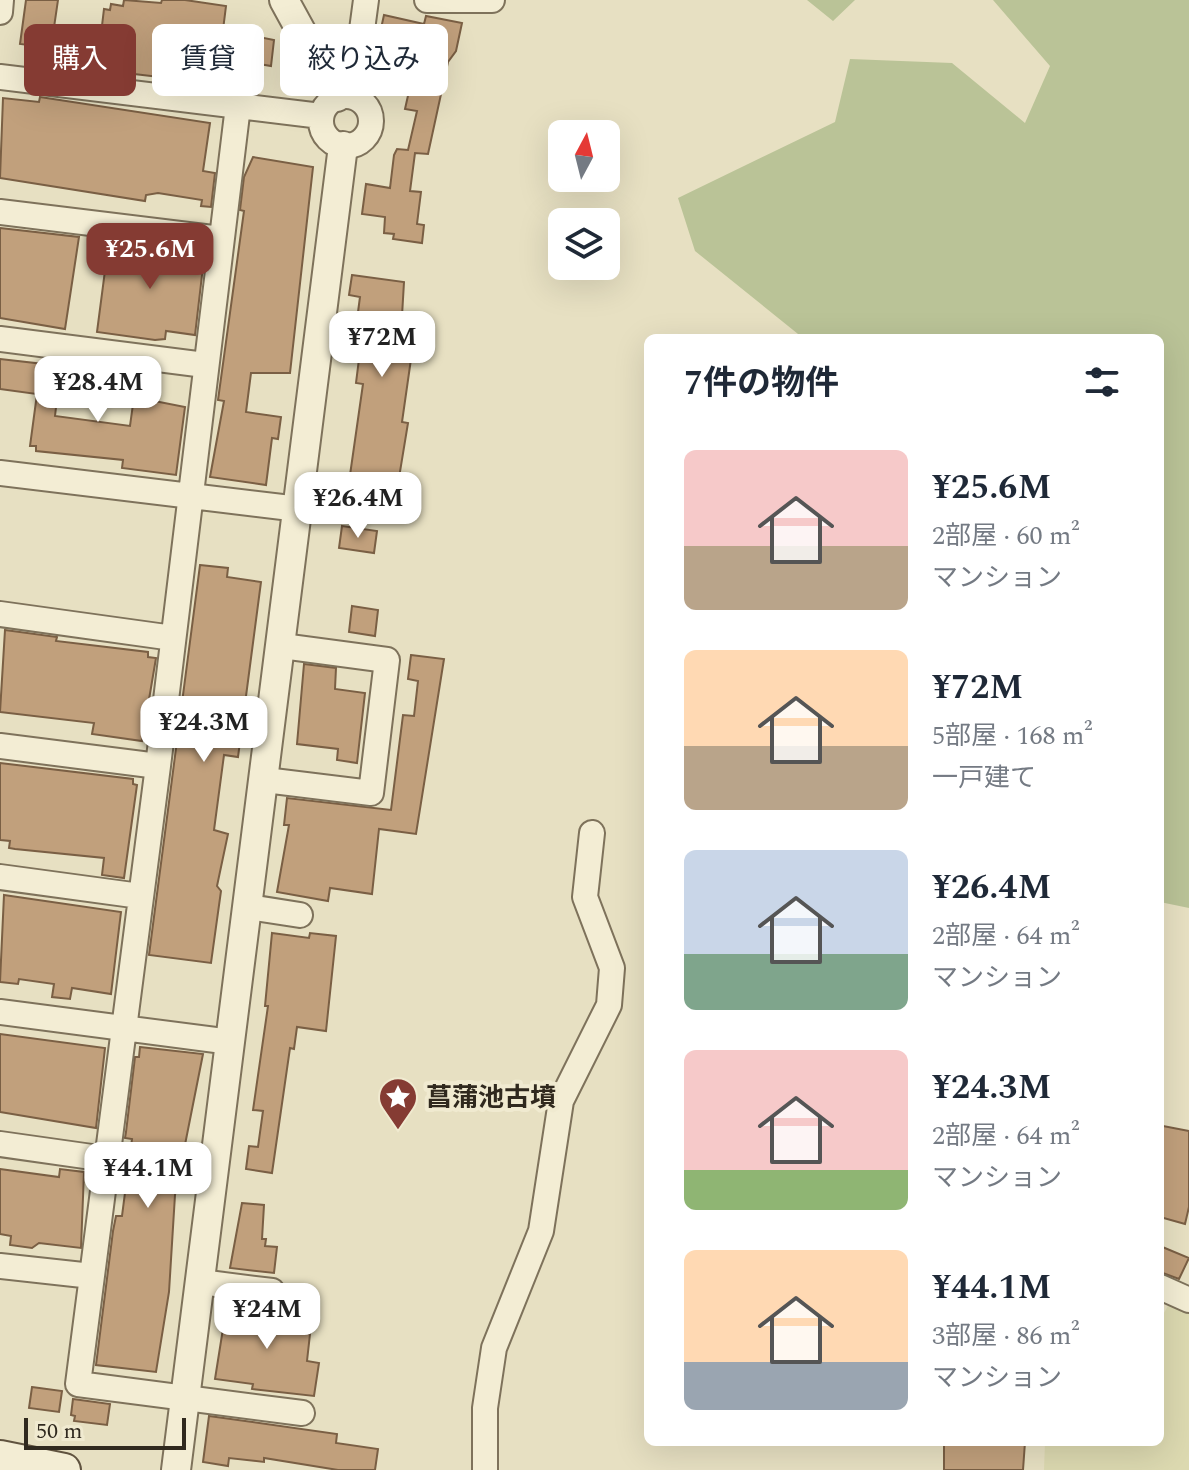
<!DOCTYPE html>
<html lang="ja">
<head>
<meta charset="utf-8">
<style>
  :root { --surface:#fff; --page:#f6f6f7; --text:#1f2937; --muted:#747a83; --accent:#853b33 }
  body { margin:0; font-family:Spectral,"Noto Sans JP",serif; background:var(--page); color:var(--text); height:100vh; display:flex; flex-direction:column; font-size:30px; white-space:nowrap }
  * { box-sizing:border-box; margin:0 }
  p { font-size:26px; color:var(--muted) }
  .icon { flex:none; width:44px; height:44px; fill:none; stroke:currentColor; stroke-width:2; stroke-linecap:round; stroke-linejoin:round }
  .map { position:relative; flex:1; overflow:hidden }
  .side { position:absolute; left:644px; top:334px; width:520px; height:1112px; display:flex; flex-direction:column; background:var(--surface); border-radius:12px; box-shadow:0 8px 32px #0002 }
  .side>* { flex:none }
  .guide { position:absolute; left:24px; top:24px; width:500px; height:72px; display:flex; gap:16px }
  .needle { width:52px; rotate:7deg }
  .fabs { position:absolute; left:548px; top:120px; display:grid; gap:16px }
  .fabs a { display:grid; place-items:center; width:72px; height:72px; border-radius:12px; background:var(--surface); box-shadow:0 8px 32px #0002; font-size:40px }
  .scale { position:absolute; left:24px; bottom:20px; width:162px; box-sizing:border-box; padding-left:8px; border:4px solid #30291e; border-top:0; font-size:22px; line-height:28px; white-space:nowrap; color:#30291e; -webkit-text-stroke:6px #f0ead0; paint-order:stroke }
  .price { position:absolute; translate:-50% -68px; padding:0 18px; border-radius:16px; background:#fff; color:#222; font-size:26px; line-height:52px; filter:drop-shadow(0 2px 4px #0008) }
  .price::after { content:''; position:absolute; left:50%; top:48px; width:24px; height:18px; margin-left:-12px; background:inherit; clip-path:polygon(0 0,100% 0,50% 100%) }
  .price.current { background:var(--accent); color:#fff }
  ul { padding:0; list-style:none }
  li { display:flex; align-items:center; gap:24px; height:200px; padding:0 40px }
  li span { display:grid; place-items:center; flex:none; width:224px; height:160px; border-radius:12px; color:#555 }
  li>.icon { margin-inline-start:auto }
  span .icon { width:96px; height:96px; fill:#fffc; stroke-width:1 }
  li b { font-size:34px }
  h2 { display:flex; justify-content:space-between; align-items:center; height:96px; padding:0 40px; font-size:34px }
  .chip { padding:0 28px; border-radius:12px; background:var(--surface); box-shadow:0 8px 32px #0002; font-size:28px; line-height:72px }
  .chip.current { background:var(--accent); color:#fff }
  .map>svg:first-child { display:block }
  .farmland { fill:#dcd9b0 }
  .green { fill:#bac397 }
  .building { fill:#c1a07c; stroke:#7a5f44; stroke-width:2 }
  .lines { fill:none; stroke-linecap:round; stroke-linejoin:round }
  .minor-casing { stroke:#7e725b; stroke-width:28 }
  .tertiary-casing { stroke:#7e725b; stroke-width:32 }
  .secondary-casing { stroke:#60533f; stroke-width:36 }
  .minor { stroke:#f3edd4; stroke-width:24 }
  .tertiary { stroke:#f3edd4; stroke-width:28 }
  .secondary { stroke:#f3edd4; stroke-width:32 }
  .labels { text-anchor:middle; stroke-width:8; stroke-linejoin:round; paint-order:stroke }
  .poi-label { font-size:26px; font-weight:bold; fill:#30291e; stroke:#f0ead0; text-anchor:start }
</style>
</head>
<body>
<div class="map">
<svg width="1189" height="1470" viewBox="0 0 1189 1470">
  <rect width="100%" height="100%" fill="#e7e0c2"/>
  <!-- farmland -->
  <path class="farmland" d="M1169,1304L1189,1313V1470H1044L1045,1442H1160V1320Z"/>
  <!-- green -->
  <path class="green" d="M807,0H855L833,21Z
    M993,0H1189V908L1160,902V338H803L695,251L678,198L835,122L850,59L952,63L1025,123L1050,66Z"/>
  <!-- building -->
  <path class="building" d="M26,0H58L51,48L20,44Z
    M124,0L161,3L162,0H185L226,6L223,30L274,40L271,66L259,64L258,75L209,69V73L195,71L193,81L92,69L96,34H101L104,9L110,10L111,4L123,6Z
    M384,15L424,24L426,16L462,23L456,51L448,62L428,154L415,153L410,191L421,192L417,224L424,225L422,243L393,239L394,234L384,233L385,217L362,214L366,184L390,188L394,155L397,149L408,150L417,111L405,109L414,69L374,60Z
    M40,97L210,123L203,171L215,173L211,207L201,206L202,200L158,193L146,195L145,201L0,178L3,98L39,102Z
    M253,157L313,167L290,373H251L246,412L281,417L278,439L272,438L266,485L210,477L224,401L218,400L244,211L240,210L244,177Z
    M0,228L79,237L65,329L0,318Z
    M109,240L199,251L198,257L204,258L195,335L166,331L165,339L155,340L97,332Z
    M352,275L404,282L402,316L423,319L418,353L412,352L402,422L408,423L397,490L380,488V484L361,481L362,477L350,475L363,384L356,383L361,343L354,342L360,297L349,295Z
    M0,359L61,366L55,416L130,426L134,397L185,407L176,475L122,468L123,460L36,451V446H30L37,394L0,389Z
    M342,526L377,531L374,553L339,548Z
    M200,565L228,568L227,577L261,582L238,757L224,755L214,830L228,834L217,886L221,891L211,963L149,955Z
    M352,606L378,610L375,636L349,632Z
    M5,630L57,637L56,641L148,652V657L156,658L142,741L92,734L94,723L0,712Z
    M411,655L444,659L416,834L379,829L372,894L330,888L328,901L277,892L289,825H284L287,798L391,810L403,715L414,716L418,681L408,679Z
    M304,664L336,668L335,689L365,693L357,763L337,760L338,749L297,744Z
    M0,763L133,779V784L137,785L124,878L102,875L104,858L15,849L9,848L10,841L0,840Z
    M4,895L121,912L111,994L72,988L70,999L52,997L54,984L19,979L18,984L0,982Z
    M272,933L309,938L310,933L336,936L326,1031L297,1027L294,1049L290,1048L272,1173L246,1169L249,1146L258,1147L263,1111L253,1110L268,1006H265Z
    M0,1034L105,1048L96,1128L0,1112Z
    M140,1047L203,1054L175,1195L169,1292L156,1372L96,1365L113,1231L116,1216H122L132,1139L125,1138L126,1132L135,1057H139Z
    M1163,1126L1189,1131V1207L1185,1224L1160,1217Z
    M0,1169L59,1177L60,1169L84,1172L81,1248L39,1243L32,1248L10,1245L11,1236L0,1234Z
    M242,1203L264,1205L262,1239H266L265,1246L277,1247L274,1273L230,1268Z
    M1160,1246L1189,1258L1179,1279L1160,1272Z
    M241,1305L301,1309L300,1323L306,1324L305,1333L310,1334L307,1361L319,1363L314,1396L252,1389L253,1384L215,1379L225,1316H230L231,1309L241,1311Z
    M32,1387L62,1391L59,1412L29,1408Z
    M73,1399L110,1404L107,1425L74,1421L75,1416L71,1415Z
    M209,1416L337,1434L336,1443L378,1449L375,1470H338L264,1458V1462L229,1458L228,1466L203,1462Z
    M944,1442H1025L1023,1470H944Z"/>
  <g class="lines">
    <!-- minor casing -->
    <g class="minor-casing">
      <path id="minor" d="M427,0H492
        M0,12L1,0
        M0,77L321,116
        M321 121a25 25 0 1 1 50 0a25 25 0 1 1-50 0Z
        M353,97L366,0
        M238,106L158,766L78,1384L302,1413
        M0,212L221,239
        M0,339L205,365
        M0,473L299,509
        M0,614L173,638
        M0,746L158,766
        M265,780L371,793L387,660L282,646
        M0,877L140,896
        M249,907L300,915
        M0,1012L231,1042
        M0,1144L106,1159
        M0,1266L92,1276
        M200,1282L272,1291
        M1160,1287L1189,1300
        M485,1470V1408L494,1348L541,1231L561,1101L609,1005L612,968L585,897L592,833"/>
    </g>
    <!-- tertiary casing -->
    <g class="tertiary-casing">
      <path id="tertiary" d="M284,0L337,97
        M176,1470L343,146"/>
    </g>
    <!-- secondary casing -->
    <g class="secondary-casing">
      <path id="secondary" d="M0,1457L64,1470"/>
    </g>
    <!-- minor -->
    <use href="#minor" class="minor"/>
    <!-- tertiary -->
    <use href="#tertiary" class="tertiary"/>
    <!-- secondary -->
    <use href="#secondary" class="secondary"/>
  </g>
  <!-- icons -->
  <defs>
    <g id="sight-pin" transform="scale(2)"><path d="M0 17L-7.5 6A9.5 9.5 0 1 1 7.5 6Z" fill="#853b33" stroke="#f0ead0"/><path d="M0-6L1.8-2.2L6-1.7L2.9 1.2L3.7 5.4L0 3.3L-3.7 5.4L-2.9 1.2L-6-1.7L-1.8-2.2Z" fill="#fff"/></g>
  </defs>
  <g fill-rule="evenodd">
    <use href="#sight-pin" x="398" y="1097"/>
  </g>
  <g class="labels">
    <!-- poi labels -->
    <g class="poi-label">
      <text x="426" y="1106">菖蒲池古墳</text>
    </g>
  </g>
</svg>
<div class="fabs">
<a><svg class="needle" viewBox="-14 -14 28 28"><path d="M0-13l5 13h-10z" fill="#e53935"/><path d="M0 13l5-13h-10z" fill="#747a83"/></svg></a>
<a><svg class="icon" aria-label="layers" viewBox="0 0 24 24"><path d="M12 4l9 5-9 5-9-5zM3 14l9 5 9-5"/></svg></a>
</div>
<div class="scale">50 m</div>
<b class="price current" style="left:150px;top:291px">¥25.6M</b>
<b class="price" style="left:382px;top:379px">¥72M</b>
<b class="price" style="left:98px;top:424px">¥28.4M</b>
<b class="price" style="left:358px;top:540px">¥26.4M</b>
<b class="price" style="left:204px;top:764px">¥24.3M</b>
<b class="price" style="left:148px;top:1210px">¥44.1M</b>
<b class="price" style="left:267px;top:1351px">¥24M</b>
<div class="guide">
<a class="chip current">購入</a>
<a class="chip">賃貸</a>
<a class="chip">絞り込み</a>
</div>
<section class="side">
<h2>7件の物件<svg class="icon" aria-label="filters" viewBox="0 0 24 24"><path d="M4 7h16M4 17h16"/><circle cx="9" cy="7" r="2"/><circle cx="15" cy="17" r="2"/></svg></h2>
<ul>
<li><span style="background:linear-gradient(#f6c9c9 60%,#b9a48a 0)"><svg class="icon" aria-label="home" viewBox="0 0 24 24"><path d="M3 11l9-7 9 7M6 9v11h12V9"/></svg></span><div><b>¥25.6M</b><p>2部屋 · 60 m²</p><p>マンション</p></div></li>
<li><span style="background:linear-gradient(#ffd9b3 60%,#b9a48a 0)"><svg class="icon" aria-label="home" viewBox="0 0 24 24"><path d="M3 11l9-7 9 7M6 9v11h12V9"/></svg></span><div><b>¥72M</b><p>5部屋 · 168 m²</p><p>一戸建て</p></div></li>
<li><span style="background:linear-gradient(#c9d6e8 65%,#7fa58c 0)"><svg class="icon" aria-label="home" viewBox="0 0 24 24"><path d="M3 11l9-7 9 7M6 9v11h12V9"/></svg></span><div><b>¥26.4M</b><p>2部屋 · 64 m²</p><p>マンション</p></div></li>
<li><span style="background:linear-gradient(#f6c9c9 75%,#8fb573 0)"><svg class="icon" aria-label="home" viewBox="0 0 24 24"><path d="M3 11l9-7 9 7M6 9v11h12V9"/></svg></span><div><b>¥24.3M</b><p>2部屋 · 64 m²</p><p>マンション</p></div></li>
<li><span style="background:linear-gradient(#ffd9b3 70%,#9aa5b1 0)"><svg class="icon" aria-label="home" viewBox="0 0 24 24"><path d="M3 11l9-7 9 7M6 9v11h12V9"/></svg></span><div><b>¥44.1M</b><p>3部屋 · 86 m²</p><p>マンション</p></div></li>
</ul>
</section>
</div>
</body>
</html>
